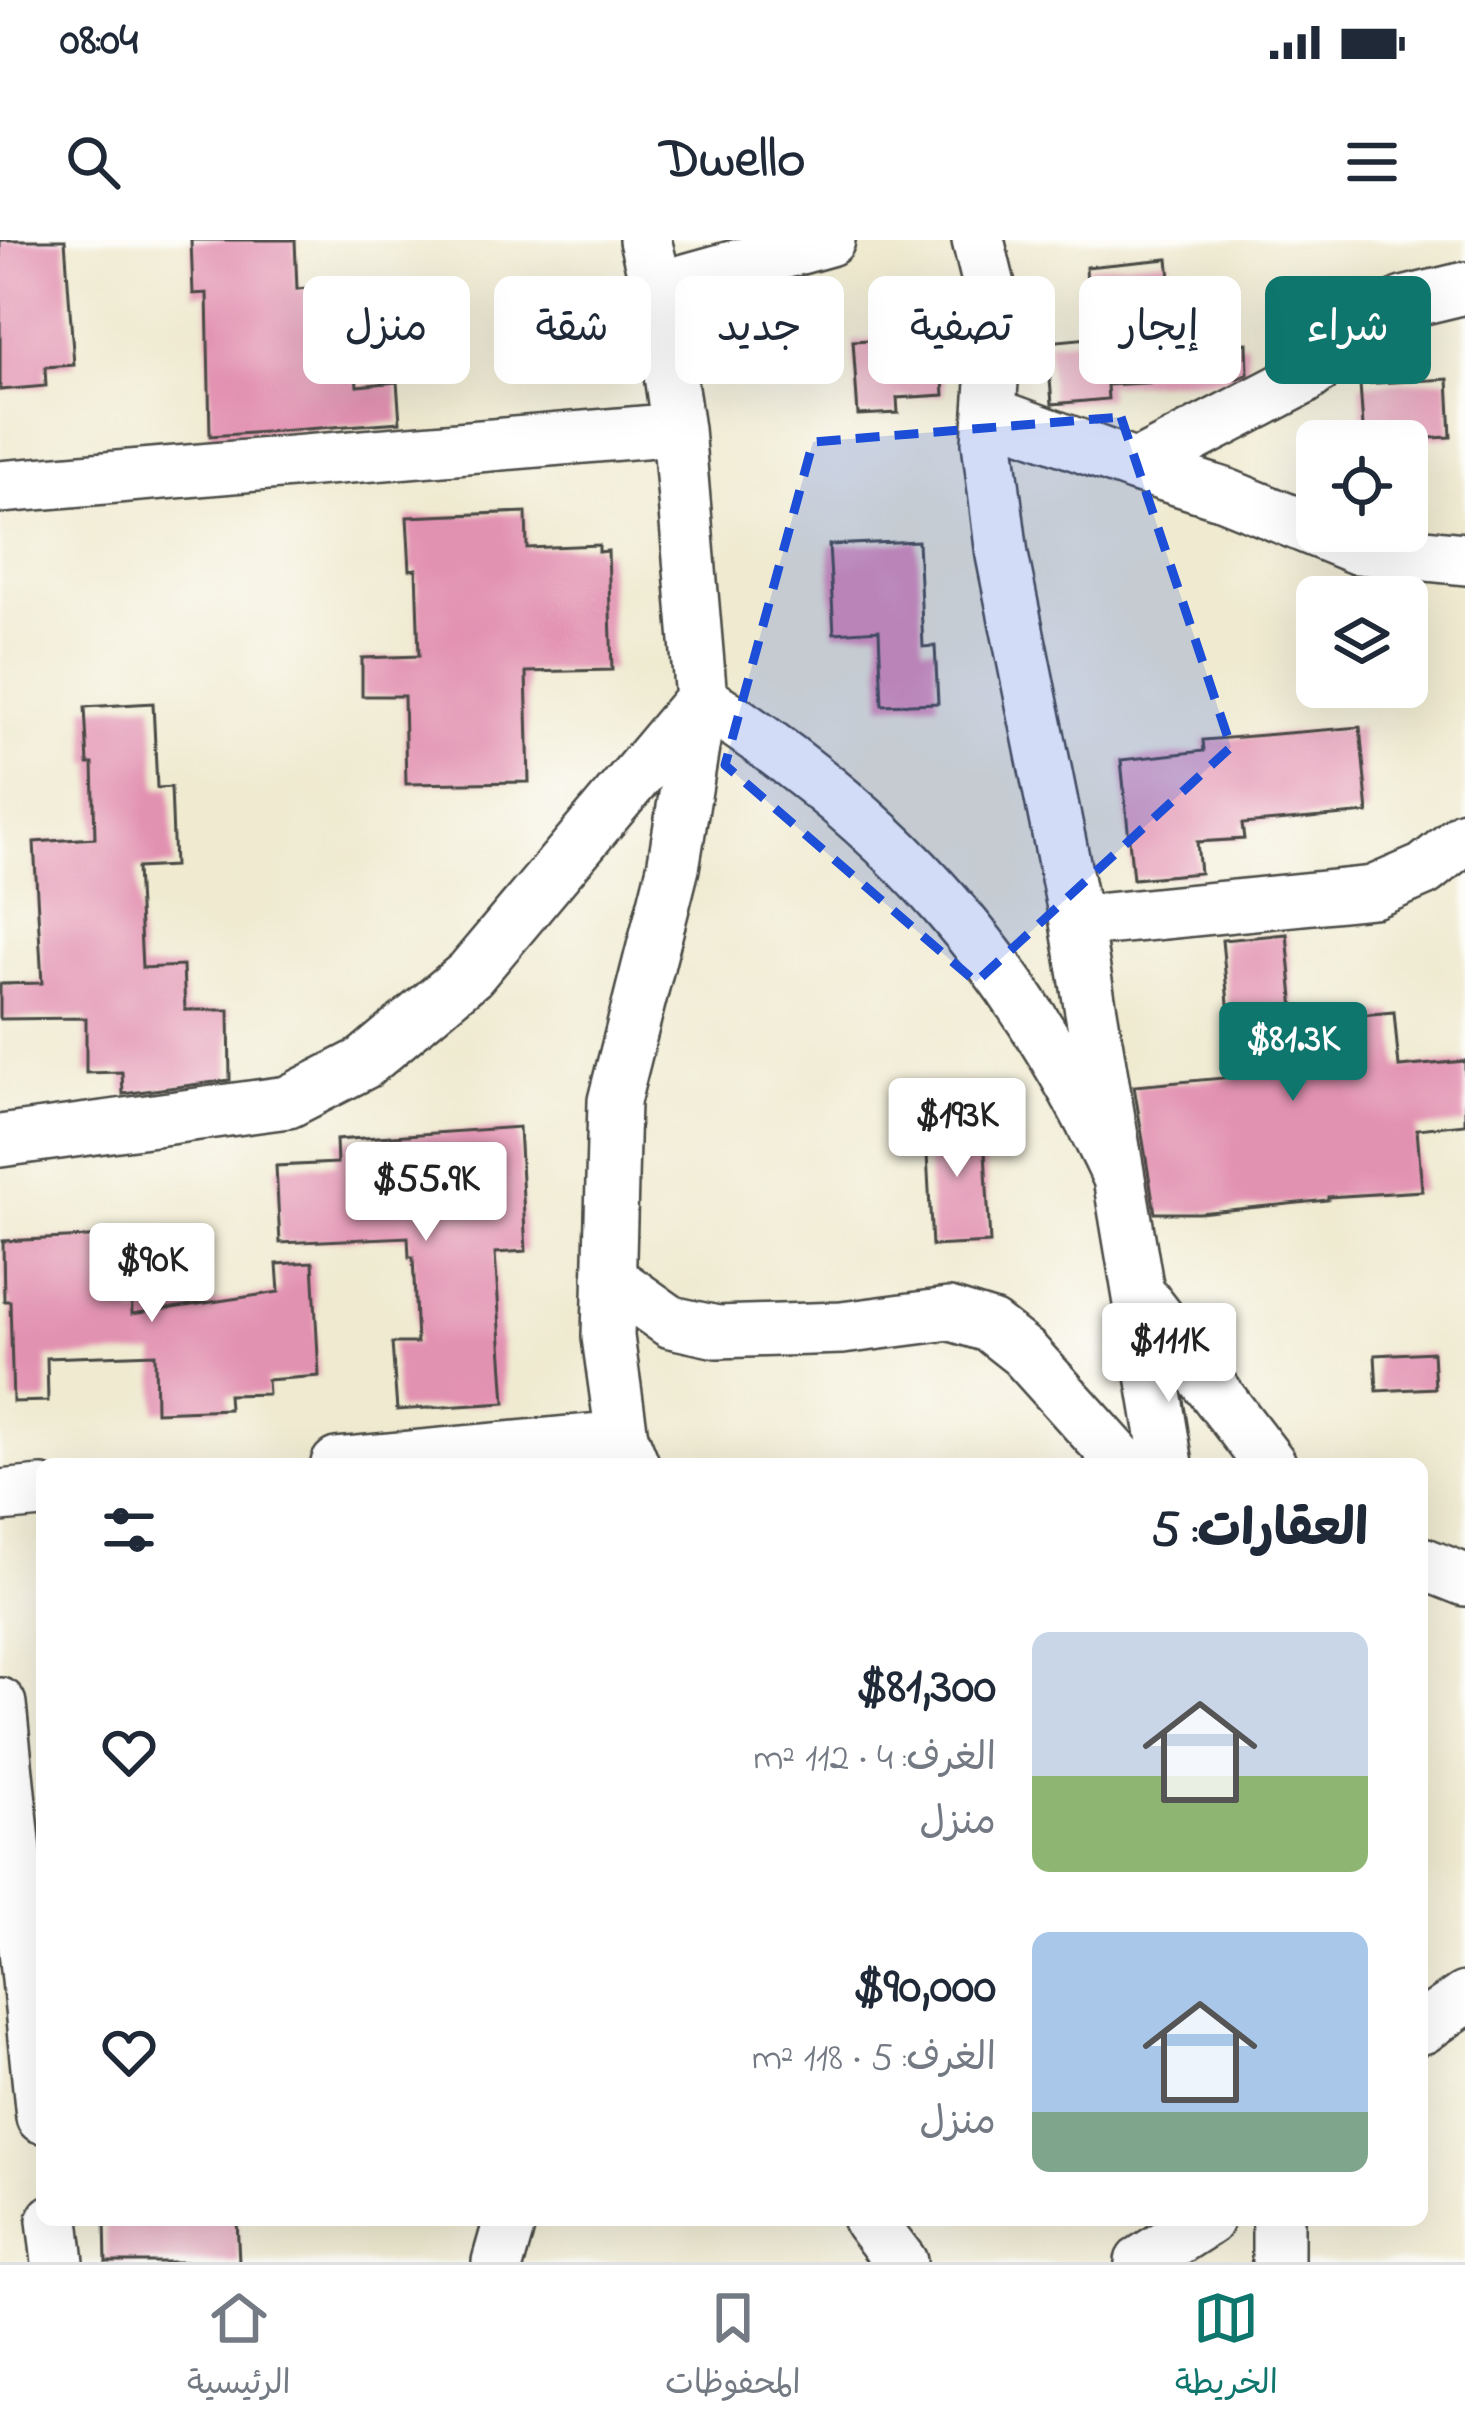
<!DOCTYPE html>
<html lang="ar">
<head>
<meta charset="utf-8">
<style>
  :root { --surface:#fff; --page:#f2f2f3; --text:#1f2937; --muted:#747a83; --line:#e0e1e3; --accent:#0f766e }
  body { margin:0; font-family:"Indie Flower","Playpen Sans Arabic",sans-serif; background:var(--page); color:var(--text); direction:rtl; height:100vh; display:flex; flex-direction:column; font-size:45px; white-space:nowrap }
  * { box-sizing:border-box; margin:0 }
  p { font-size:39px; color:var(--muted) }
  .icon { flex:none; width:66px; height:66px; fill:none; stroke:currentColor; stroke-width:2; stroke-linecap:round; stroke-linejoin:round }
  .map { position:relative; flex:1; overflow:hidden; direction:ltr }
  .side { position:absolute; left:36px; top:1218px; width:1392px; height:768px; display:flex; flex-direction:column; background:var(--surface); border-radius:18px; box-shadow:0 12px 48px #0002; direction:rtl }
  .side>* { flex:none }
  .banner { position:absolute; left:36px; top:36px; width:1395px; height:108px; direction:rtl; display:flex; gap:24px }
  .fabs { position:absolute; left:1296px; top:180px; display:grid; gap:24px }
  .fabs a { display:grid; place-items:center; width:132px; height:132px; border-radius:18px; background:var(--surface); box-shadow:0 12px 48px #0002; font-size:60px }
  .price { position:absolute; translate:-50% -102px; padding:0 27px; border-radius:12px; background:#fff; color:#222; font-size:39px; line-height:78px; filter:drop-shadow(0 3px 6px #0008) }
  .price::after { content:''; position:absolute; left:50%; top:72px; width:36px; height:27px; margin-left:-18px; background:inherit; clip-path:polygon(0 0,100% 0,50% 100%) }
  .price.current { background:var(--accent); color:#fff }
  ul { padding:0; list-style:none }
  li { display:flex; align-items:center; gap:36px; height:300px; padding:0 60px }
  li span { display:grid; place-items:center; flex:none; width:336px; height:240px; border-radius:18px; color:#555 }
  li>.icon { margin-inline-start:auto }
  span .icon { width:144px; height:144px; fill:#fffc; stroke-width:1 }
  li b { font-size:51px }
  h2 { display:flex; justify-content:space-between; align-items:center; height:144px; padding:0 60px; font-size:51px }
  .chip { padding:0 42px; border-radius:18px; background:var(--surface); box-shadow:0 12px 48px #0002; font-size:42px; line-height:108px }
  .chip.current { background:var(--accent); color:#fff }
  .status { display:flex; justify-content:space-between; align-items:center; height:84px; padding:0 60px; background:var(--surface); direction:ltr }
  .status svg { height:33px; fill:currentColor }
  header { display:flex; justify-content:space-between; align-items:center; height:156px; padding:0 60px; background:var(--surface); font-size:54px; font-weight:800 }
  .tabs { display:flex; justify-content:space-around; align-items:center; height:168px; border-top:3px solid var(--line); background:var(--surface); font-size:33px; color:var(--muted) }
  .tabs a { display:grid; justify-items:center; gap:6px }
  .tabs .current { color:var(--accent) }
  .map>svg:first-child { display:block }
  .building { fill:#e292b1 }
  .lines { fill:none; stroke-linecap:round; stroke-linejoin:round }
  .street-casing { stroke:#484844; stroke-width:56 }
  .street { stroke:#fff; stroke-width:51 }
  .marked { fill:#1d4ed8; fill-opacity:0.2; stroke:#1d4ed8; stroke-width:9; stroke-dasharray:24 15; stroke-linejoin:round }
</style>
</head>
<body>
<div class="status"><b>08:04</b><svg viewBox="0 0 49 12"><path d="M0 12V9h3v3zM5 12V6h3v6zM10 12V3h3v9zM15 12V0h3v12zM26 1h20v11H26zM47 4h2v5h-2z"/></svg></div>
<header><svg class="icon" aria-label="menu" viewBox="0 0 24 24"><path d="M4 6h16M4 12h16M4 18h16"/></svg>Dwello<svg class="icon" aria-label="search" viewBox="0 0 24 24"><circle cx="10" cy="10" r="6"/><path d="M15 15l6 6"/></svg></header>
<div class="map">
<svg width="1465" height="2022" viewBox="0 0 1465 2022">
  <rect width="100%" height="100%" fill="#fdfcf7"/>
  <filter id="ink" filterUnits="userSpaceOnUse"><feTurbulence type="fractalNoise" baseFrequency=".00833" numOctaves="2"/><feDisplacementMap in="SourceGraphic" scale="24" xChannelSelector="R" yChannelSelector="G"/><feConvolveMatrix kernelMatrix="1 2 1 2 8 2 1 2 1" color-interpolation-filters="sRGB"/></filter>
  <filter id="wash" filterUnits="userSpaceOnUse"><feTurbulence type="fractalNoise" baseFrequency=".004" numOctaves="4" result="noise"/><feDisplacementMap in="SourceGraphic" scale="48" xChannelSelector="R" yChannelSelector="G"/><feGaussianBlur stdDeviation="2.7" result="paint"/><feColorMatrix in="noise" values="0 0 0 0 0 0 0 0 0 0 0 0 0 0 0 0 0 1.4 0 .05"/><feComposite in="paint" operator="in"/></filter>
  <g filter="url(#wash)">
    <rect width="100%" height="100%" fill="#efead0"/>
    <g id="blocks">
      <!-- building -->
      <path class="building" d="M0,0H65L74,125L45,127L46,146L0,150Z
        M191,0H295L297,49L348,44L357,146L397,142L400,182L210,196L207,53L193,54Z
        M1168,19L1177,107L1247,103L1248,134L1239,138L1107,145L1108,159L1052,164L1047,102L1090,98L1086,27Z
        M940,96L944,155L897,158L898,173L858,175L853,101Z
        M1448,139L1451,197L1364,201L1360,144Z
        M526,272L527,308L599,305V312L608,311L612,430L526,432L529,542L406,544L404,456H362V418L419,416L416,329L410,330L407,277Z
        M918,301L923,407L935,406L938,463L882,465L879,390L834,393L829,305Z
        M153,463L157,548L171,547L174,626L137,628L142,728L183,726L185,770H229L230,840L123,854L122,832L86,833V778L0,779V744L42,743L34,602L95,598L93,524H88L85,467Z
        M1360,487L1368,573L1242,584L1244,599L1197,602L1200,633L1133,639L1121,520L1204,511L1203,500Z
        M1287,694L1295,781L1394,772L1399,827L1465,821V884L1417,889L1422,951L1328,957V960L1199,973H1155L1134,846L1235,837L1222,700Z
        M983,875L990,1003L932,1006L925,877Z
        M519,887L526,1011L495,1013L505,1163L397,1170L392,1103H417L413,1017H409L408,997L280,1003L276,926L337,923L336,900Z
        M130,995L132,1074L279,1052L277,1024L313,1022L319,1136L267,1140L268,1154L228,1155L229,1169L156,1172L155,1114L47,1118L48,1161L13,1162L10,1061H4L3,1001Z
        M1433,1112L1435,1148L1377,1151L1375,1115Z
        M105,1980H237L239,2022H106Z"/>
    </g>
  </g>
  <g filter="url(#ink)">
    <use href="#blocks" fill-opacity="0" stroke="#484844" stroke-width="3"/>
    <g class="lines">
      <!-- street casing -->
      <g class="street-casing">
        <path id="street" d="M645,0L657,48L829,0
          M978,0L989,45L993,127L988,202L1002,315L1076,682L1167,1224
          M1465,48L1403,63L1303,139L1136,226L1224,254L1357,308L1465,319
          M990,173L1136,226
          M0,247L678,189
          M1076,682L1373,652L1424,630L1465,597
          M0,901L288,862L364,823L470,734L701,459C899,586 1020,725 1119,938
          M609,1038L671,1082L717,1092L842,1088L949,1074L991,1087L1024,1113L1124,1224
          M1145,1061L1270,1224
          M337,1224L622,1197
          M633,1224L622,1197L608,1097L614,861L673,628L701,459L678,189L657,48
          M0,1256L42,1252
          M1422,1323L1465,1340
          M0,1464L42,1877
          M1422,1788L1465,1758
          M53,1980L58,2022
          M869,1980L901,2022
          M498,2022L510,1980
          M1141,2022L1207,1980
          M1278,2022V1980"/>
      </g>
      <!-- street -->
      <use href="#street" class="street"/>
    </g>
  </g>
  <!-- marked area -->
  <path class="marked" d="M1121,177L1231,507L976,742L725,525L813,202Z"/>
</svg>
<div class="fabs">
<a><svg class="icon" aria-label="locate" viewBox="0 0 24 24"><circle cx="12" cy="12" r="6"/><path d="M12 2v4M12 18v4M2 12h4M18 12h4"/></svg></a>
<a><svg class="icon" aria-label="layers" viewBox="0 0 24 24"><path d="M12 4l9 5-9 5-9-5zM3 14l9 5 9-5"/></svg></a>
</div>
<b class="price current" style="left:1293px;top:864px">$81.3K</b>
<b class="price" style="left:957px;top:940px">$193K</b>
<b class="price" style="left:426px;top:1004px">$55.9K</b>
<b class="price" style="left:152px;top:1085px">$90K</b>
<b class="price" style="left:1169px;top:1165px">$111K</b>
<div class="banner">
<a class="chip current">شراء</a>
<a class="chip">إيجار</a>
<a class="chip">تصفية</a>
<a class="chip">جديد</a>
<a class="chip">شقة</a>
<a class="chip">منزل</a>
</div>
<section class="side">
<h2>العقارات: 5<svg class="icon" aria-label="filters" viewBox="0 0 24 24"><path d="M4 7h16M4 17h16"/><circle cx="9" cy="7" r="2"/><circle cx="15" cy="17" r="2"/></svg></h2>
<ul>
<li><span style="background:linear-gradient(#c9d6e8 60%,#8fb573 0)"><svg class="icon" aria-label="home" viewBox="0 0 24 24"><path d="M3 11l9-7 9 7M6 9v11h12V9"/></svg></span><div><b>$81,300</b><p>الغرف: 4 · 112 m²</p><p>منزل</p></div><svg class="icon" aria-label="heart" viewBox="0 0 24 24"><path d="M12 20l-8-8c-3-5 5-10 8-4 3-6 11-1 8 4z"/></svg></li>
<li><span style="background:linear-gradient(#a9c7e8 75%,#7fa58c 0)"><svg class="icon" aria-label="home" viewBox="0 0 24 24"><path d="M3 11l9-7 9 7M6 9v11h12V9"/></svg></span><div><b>$90,000</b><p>الغرف: 5 · 118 m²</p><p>منزل</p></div><svg class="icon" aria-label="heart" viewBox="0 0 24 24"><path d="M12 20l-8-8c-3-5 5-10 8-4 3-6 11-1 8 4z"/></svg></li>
</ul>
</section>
</div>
<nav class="tabs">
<a class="current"><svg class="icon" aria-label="map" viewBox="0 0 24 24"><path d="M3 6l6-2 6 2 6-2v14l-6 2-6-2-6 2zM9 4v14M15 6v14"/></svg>الخريطة</a>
<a><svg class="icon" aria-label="saved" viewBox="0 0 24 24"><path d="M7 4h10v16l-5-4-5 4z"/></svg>المحفوظات</a>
<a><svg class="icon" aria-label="home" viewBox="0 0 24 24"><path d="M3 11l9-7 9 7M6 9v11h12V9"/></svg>الرئيسية</a>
</nav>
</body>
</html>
